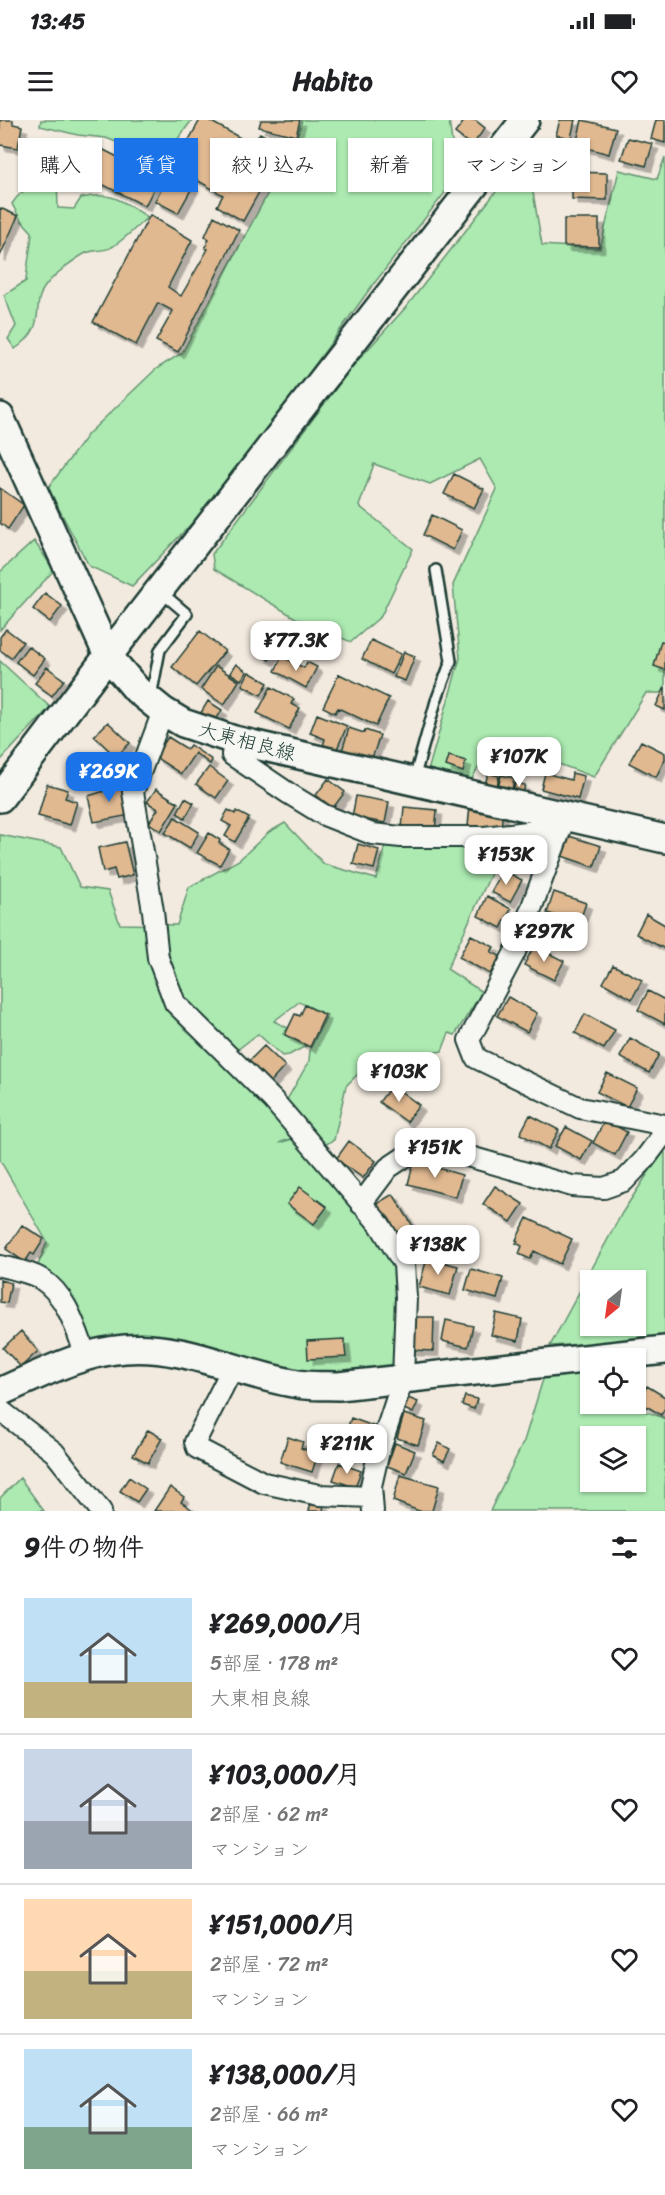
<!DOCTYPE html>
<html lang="ja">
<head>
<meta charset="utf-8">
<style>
  :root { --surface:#fff; --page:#f2f2f2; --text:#202124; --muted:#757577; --line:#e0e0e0; --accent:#1a73e8 }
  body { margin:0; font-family:Sriracha,"Klee One",sans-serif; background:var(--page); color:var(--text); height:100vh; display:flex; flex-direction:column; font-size:22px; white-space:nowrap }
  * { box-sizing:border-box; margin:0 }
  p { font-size:20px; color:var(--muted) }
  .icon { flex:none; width:33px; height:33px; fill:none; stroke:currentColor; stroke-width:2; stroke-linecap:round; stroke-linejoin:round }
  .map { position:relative; height:1391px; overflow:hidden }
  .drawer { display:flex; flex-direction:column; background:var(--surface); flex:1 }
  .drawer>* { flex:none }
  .hud { position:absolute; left:18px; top:18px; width:630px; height:54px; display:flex; gap:12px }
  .needle { width:39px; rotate:209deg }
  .buttons { position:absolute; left:580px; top:1150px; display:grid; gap:12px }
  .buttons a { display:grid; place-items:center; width:66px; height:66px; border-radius:0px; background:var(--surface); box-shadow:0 2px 4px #0004; font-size:30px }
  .price { position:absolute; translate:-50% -51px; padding:0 14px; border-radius:12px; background:#fff; color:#222; font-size:20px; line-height:39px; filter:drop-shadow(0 2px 3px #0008) }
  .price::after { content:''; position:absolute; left:50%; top:36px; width:18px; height:14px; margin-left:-9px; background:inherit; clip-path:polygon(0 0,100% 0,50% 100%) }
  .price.active { background:var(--accent); color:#fff }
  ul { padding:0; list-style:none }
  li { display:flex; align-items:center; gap:18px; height:150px; padding:0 24px }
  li+li { border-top:2px solid var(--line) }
  li span { display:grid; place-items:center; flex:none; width:168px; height:120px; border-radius:0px; color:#555 }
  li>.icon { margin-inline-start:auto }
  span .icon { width:72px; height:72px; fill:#fffc; stroke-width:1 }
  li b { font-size:26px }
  h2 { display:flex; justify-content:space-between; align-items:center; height:72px; padding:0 24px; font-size:26px }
  .tag { padding:0 21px; border-radius:0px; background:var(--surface); box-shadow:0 2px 4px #0004; font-size:21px; line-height:54px }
  .tag.active { background:var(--accent); color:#fff }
  .status { display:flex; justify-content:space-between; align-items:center; height:42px; padding:0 30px; background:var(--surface); direction:ltr }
  .status svg { height:16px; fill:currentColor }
  header { display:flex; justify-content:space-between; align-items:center; height:78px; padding:0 24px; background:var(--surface); font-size:27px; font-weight:700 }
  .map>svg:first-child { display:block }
  .green { fill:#aceab1; stroke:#669472; stroke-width:1.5; fill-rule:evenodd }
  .building { fill:#e0b991; stroke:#1f3d34; stroke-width:1.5; filter:url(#shadow) }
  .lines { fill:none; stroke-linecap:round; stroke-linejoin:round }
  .lane-casing { stroke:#1f3d34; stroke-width:14 }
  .street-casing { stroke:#1f3d34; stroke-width:24 }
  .secondary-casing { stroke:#1f3d34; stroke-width:32 }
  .lane { stroke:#f6f6f2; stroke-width:9 }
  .street { stroke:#f6f6f2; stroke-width:20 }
  .secondary { stroke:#f6f6f2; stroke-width:27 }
  .labels { text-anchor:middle; stroke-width:4.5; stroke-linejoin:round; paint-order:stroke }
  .street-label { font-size:20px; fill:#1f3d34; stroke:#f6f6f2 }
</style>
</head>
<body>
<div class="status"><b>13:45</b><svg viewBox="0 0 49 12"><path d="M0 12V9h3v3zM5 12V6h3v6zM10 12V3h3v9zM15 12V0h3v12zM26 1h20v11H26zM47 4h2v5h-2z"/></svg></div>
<header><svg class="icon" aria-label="menu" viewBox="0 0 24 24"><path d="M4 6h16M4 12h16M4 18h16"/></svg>Habito<svg class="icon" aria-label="heart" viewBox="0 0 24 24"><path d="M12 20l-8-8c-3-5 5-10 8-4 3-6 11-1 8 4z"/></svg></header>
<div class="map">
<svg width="665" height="1391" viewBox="0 0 665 1391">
  <defs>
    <filter id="shadow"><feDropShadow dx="5.5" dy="5.5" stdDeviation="0" flood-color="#0004"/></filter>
  </defs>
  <rect width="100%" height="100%" fill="#f2eadf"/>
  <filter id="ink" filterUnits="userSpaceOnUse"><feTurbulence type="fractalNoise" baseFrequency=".0167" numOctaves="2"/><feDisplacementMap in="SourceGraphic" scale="12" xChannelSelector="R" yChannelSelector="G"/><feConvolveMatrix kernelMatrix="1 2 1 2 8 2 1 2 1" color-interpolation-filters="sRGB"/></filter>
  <g filter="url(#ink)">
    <!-- green -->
    <path class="green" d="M41,0H192L162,40L106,18L78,15L40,6Z
      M302,0H449L452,22L468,43L369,170L230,363L132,466L89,446L48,368L88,314L156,249L182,233L296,21Z
      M665,37V573H646L594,657L494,620L470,662L428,651L460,538L453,465L497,369L480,339L430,364L374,344L359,386L413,429L381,496L351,522L299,500L214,449L212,434L351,248L407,186L516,46L528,43L542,125L600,129L619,50L657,59Z
      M57,57L58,88L74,89L81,78C114,71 121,81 148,97C136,107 125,119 112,127C105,132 94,129 86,133C74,139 54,155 46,165C29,186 50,205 15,229L8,219L16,206L4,175L26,161C27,144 31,129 32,112L21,100L12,84C21,69 39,59 57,57Z
      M34,421L54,450L0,510V452Z
      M0,541L50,587L0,641Z
      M285,703L324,744L376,759L386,722L507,719L447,849L482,872L455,915L449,913L442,931L368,944L346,966L334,1020L320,1027L284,985L309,941L310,929L327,895L299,882L274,901L288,908L283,914L306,926L289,935L282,936L258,914L233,933L302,1014L279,1023L299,1017L404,1144L403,1252L300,1265L233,1247L86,1235L60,1175L34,1155L47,1122L0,1040V715L61,727L80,767L108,771L120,804L177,805L189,767L239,740L269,712Z
      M662,1032L665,1033V1219L550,1226L622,1093ZM591,1161H636V1206H591Z
      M591,1248V1284H633L634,1288L665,1298V1391H490L524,1321L544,1256ZM591,1317H636V1362H591Z
      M20,1358L44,1391H0V1378Z"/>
    <!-- building -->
    <path class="building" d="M0,0H13V4L22,6L18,28L0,25Z
      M200,0H208L253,25L260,13L284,27L243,101L217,86L223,75L174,47Z
      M261,0H300L296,16L259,7Z
      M465,0H475L485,8L472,26L455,13Z
      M560,0H575L571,18L556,15Z
      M582,0L616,8L609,34L576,25Z
      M656,0H665V23L651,19Z
      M628,18L653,24L646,46L621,39Z
      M94,25L159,58L145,86L80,53Z
      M572,52L607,53V80L572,79Z
      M169,54L193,66L178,93L155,81Z
      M0,88L18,96L0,136Z
      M150,95L192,120L168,167L181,176L208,129L205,128L209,119L205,116L214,96L239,110L178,232L156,221L173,191L158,183L136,225L93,202Z
      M564,99H599V127L564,126Z
      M454,354L484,369L474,388L444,374Z
      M0,368L24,385L8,409L0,403Z
      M432,395L462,410L453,430L423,415Z
      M45,473L62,486L50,502L33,489Z
      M6,509L23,522L11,538L0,530V517Z
      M275,510L287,517L282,524L271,517Z
      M200,511L225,531L196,566L172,547Z
      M371,520L401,534L391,554L362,539Z
      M661,521L665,522V550L654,546Z
      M28,526L45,539L33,555L16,542Z
      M268,528L274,532L269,540L262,536Z
      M404,532L415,536L405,561L394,557Z
      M282,536L304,548L307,542L317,547L306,568L275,551Z
      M236,544L247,552L241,560L230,553Z
      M216,546L239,561L224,585L201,569Z
      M47,547L64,560L52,576L35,563Z
      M249,552L268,563L261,575L242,565Z
      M339,554L389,578L376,606L338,588L335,593L323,587Z
      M271,567L294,579L291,584L300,588L289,609L257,593Z
      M665,567V590L656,586Z
      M208,581L222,590L213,605L199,596Z
      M317,594L347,606L336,631L323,626L325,619L310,613Z
      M108,602L130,623L116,637L94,616Z
      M349,608L364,613L365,610L380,615L371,641L342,631Z
      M168,617L187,629L190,625L212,640L210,644L195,633L181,654L155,637Z
      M641,621L665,633V639L656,657L629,643Z
      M498,627L526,637L521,649L494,639Z
      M449,636L466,641L463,652L446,646Z
      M209,647L228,661L216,678L196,664Z
      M488,653L499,656L497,667L485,665Z
      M545,653L571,660L572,653L584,656L578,679L541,669Z
      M501,655L514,658L512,671L498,668Z
      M328,659L345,672L333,688L316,675Z
      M122,662L130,695L94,702L88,676L108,670L106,666Z
      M515,663L525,665L523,674L513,671Z
      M47,664L68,670L65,678L77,682L70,705L38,696Z
      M156,669L178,683L161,711L149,703L158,689L147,682Z
      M356,676L389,682L385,703L352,697Z
      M185,678L194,683L185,698L177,693Z
      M470,685L503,688L501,710L468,706Z
      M404,687L437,690L435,712L402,708Z
      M228,690L235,694L236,691L249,698L235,722L225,716L231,706L222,701Z
      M175,697L199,712L190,728L165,713Z
      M209,713L220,720L219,723L229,729L220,745L197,733Z
      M569,716L601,726L594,747L562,736Z
      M519,721L542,729L536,748L513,740Z
      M125,722L133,755L117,759L114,749L103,752L98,728Z
      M358,724L379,730L374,749L353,744Z
      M503,750L522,760L510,782L491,772Z
      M554,772L586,783L579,803L547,793Z
      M487,776L511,789L501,808L478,796Z
      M646,794L665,805V829L636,814Z
      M471,815L494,827L491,832L500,836L490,854L459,837Z
      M534,826L564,841L554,860L524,845Z
      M613,845L642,860L632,879L603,863Z
      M648,871L665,880V904L638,890Z
      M508,877L537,893L527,912L497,896Z
      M305,885L325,895L310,927L285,915L295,894L300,896Z
      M585,894L615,910L604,929L575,913Z
      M630,918L659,934L649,953L620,937Z
      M264,926L285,946L269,964L247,943Z
      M607,953L637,968L627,987L597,972Z
      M392,965L419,985L407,1002L379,982Z
      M530,995L559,1010L549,1029L520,1014Z
      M605,1000L627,1012L615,1035L593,1023Z
      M566,1007L592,1021L581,1040L555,1026Z
      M349,1021L376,1041L363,1058L336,1039Z
      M414,1041L462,1055L456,1077L408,1064Z
      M495,1066L523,1084L511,1102L483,1084Z
      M300,1067L327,1087L314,1104L287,1084Z
      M393,1074L413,1106L393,1119L373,1086Z
      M527,1098L572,1119L560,1144L534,1131L530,1139L519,1134L522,1126L516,1123L518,1121L516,1120Z
      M22,1105L44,1119L34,1135L31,1133L25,1142L6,1129Z
      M427,1138L458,1146L450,1175L419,1167Z
      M471,1149L503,1158L497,1179L465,1170Z
      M0,1160L11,1163L7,1183L0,1182Z
      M496,1193L522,1199L518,1221L491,1215Z
      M413,1197H434L433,1231L411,1230Z
      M446,1200L473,1206L468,1227L442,1221Z
      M21,1211L38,1231L21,1247L3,1228Z
      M344,1219L346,1237L308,1239L307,1221Z
      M647,1266L665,1277V1288L661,1295L638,1281Z
      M465,1276L477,1279L474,1289L462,1285Z
      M408,1278L418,1282L413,1293L404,1289Z
      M404,1294L426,1301L418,1325L397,1318Z
      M351,1298L373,1306L367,1322L345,1315Z
      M148,1310L162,1318L148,1343L133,1335Z
      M288,1317L303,1322L301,1328L318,1334L312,1352L280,1342Z
      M395,1323L415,1331L406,1353L387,1346Z
      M439,1323L450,1329L444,1341L433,1335Z
      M339,1343L361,1351L355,1367L333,1360Z
      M400,1355L439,1366L432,1391H419L393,1381Z
      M129,1357L146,1369L137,1382L120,1371Z
      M170,1367L184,1377L181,1382L194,1391H154Z
      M311,1382L324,1384L323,1391H309Z"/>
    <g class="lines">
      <!-- lane casing -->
      <g class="lane-casing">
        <path id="lane" d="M151,577L160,530L187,494L161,472
          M414,659L436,581L451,541L436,450"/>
      </g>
      <!-- street casing -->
      <g class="street-casing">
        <path id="street" d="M163,591L133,672L153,791L158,838L175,883L273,980L380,1105L404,1144L406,1177L403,1259L378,1335L371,1366L373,1391
          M234,620L232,635L288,673L324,695L372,714L401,717H484L544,710L550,692
          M566,695L515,832L469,920L476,938L580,988L665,1005
          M361,1084L388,1048L412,1032H453L572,1066L604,1068L624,1061L644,1040L665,1012
          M0,1146C13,1149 30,1152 41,1159C67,1175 76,1209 86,1236
          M233,1247L195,1322L197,1328L264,1363L319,1375L372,1377
          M0,1290L54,1332L101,1391"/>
      </g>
      <!-- secondary casing -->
      <g class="secondary-casing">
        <path id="secondary" d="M0,297L108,536L137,570L163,591L183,603L234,620L665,719
          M0,678L108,536L525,0
          M0,1272C39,1255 81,1232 125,1229C185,1224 240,1255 298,1264C311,1267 326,1265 339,1266L665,1230"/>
      </g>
      <!-- lane -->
      <use href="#lane" class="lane"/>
      <!-- street -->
      <use href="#street" class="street"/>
      <!-- secondary -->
      <use href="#secondary" class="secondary"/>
    </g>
  </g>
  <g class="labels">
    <!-- street labels -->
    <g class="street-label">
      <text transform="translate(247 621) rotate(15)" y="7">大東相良線</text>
    </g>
  </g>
</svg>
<div class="buttons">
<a><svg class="needle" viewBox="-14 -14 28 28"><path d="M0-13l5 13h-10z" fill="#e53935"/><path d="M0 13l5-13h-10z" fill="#757577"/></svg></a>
<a><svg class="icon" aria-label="locate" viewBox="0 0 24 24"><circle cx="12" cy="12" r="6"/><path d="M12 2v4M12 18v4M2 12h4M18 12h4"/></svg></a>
<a><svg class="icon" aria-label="layers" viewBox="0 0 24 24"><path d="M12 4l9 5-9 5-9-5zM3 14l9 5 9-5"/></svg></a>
</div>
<b class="price" style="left:296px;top:552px">¥77.3K</b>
<b class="price" style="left:519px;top:668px">¥107K</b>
<b class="price active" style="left:109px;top:683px">¥269K</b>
<b class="price" style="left:506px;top:766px">¥153K</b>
<b class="price" style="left:544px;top:843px">¥297K</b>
<b class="price" style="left:399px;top:983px">¥103K</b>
<b class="price" style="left:435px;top:1059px">¥151K</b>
<b class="price" style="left:438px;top:1156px">¥138K</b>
<b class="price" style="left:347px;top:1355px">¥211K</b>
<div class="hud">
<a class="tag">購入</a>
<a class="tag active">賃貸</a>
<a class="tag">絞り込み</a>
<a class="tag">新着</a>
<a class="tag">マンション</a>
</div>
</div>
<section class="drawer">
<h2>9件の物件<svg class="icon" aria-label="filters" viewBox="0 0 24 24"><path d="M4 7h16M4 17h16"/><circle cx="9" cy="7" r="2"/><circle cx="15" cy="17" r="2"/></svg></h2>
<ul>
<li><span style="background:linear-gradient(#bfe0f5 70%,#c2b280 0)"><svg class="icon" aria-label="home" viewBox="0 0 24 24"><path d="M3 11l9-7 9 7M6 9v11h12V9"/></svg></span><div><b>¥269,000/月</b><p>5部屋 · 178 m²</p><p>大東相良線</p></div><svg class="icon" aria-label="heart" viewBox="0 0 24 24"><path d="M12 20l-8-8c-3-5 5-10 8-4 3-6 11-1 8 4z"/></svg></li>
<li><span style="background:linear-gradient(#c9d6e8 60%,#9aa5b1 0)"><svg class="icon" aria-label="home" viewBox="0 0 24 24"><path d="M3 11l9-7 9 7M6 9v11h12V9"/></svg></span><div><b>¥103,000/月</b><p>2部屋 · 62 m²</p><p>マンション</p></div><svg class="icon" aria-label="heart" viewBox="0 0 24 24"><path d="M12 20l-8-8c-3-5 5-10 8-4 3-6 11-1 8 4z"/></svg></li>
<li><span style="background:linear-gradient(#ffd9b3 60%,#c2b280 0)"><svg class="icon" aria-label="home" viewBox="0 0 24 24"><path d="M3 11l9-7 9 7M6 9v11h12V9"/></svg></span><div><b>¥151,000/月</b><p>2部屋 · 72 m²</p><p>マンション</p></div><svg class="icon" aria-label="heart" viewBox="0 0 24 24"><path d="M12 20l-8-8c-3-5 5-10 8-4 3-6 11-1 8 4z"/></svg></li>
<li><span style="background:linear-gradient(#bfe0f5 65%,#7fa58c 0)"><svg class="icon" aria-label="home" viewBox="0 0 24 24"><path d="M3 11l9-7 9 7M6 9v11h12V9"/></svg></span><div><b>¥138,000/月</b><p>2部屋 · 66 m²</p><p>マンション</p></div><svg class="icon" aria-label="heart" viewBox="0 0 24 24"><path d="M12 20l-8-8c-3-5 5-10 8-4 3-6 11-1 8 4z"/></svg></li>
</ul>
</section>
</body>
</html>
